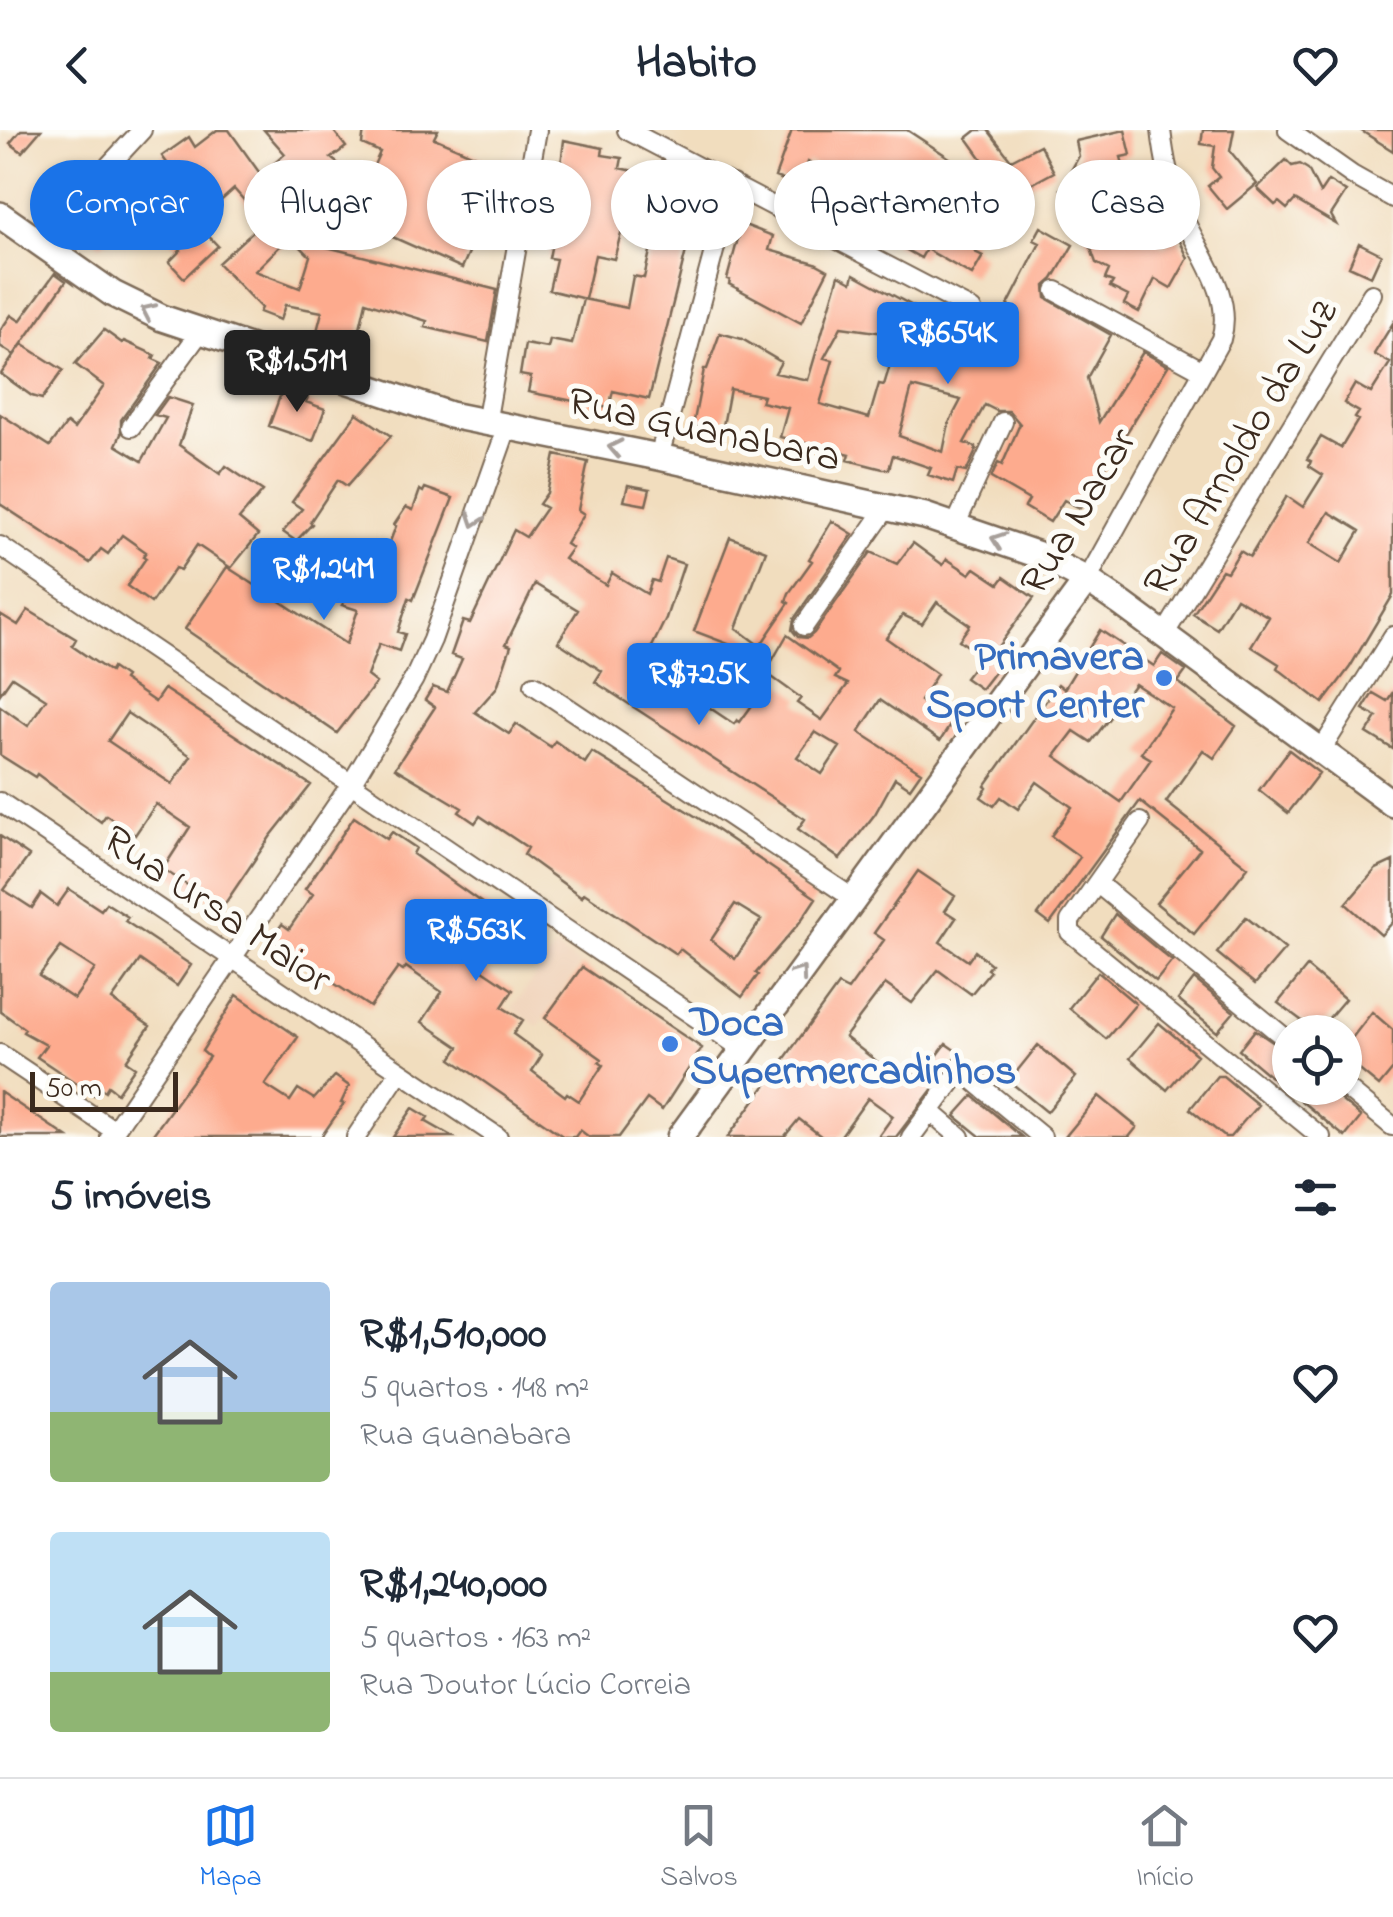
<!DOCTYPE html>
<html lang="pt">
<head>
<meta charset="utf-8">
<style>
  :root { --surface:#fff; --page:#f2f2f3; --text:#1f2937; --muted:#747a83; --line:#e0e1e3; --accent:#1a73e8 }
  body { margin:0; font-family:"Indie Flower",sans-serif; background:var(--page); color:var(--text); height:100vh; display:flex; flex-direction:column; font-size:38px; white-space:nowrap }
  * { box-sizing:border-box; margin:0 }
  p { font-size:32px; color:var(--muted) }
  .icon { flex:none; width:55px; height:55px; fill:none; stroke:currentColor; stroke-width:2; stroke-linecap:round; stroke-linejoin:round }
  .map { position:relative; height:1007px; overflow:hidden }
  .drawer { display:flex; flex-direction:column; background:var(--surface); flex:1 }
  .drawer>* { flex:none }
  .hud { position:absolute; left:30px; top:30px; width:1335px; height:90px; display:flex; gap:20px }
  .fabs { position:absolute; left:1272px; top:885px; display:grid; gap:20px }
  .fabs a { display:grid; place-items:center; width:90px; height:90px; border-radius:50%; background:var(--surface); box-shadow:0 2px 8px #0004; font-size:50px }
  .scale { position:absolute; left:30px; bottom:25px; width:148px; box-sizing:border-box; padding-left:10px; border:5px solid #3b2a1e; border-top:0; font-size:28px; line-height:35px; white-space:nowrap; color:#3b2a1e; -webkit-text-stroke:8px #fdfcf7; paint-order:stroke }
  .price { position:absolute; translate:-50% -85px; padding:0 22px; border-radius:10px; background:var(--accent); color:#fff; font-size:32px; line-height:65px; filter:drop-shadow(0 2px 5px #0008) }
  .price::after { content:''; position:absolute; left:50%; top:60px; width:30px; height:22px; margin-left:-15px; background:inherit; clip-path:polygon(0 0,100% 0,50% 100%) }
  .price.current { background:#222; color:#fff }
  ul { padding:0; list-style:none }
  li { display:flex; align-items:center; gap:30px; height:250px; padding:0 50px }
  li span { display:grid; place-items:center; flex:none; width:280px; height:200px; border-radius:10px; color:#555 }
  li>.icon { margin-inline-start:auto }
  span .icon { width:120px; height:120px; fill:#fffc; stroke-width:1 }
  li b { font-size:42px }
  h2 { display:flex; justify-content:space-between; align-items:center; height:120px; padding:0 50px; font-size:42px }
  .tag { padding:0 35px; border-radius:45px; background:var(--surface); box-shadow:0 2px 8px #0004; font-size:35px; line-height:90px }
  .tag.current { background:var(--accent); color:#fff }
  header { display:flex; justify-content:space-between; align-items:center; height:130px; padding:0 50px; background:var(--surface); font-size:45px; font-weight:700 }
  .tab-bar { display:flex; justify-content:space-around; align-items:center; height:140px; border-top:2px solid var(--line); background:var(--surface); font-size:28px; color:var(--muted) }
  .tab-bar a { display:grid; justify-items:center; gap:5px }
  .tab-bar .current { color:var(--accent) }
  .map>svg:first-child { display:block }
  .built { fill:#f1d5bd }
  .building { fill:#fdab8e; fill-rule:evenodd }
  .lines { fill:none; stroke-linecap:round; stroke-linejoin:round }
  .street-casing { stroke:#7b6956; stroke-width:22 }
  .secondary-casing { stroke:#7b6956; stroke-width:30 }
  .street { stroke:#fff; stroke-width:18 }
  .secondary { stroke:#fff; stroke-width:25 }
  .oneway { stroke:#a79f9a }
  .shop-dot { fill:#3f7fe0; stroke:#fdfcf7; stroke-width:4 }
  .labels { text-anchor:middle; stroke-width:10; stroke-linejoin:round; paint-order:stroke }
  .street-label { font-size:42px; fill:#3b2a1e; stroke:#fdfcf7 }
  .shop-label { font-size:42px; font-weight:bold; fill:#366cbe; stroke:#fdfcf7; text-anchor:end }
</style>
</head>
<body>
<header><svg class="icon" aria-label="back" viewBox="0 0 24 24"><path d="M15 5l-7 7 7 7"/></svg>Habito<svg class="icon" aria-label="heart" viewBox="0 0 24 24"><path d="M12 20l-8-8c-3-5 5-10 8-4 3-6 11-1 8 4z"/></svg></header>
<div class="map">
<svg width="1393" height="1007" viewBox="0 0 1393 1007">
  <rect width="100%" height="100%" fill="#fdfcf7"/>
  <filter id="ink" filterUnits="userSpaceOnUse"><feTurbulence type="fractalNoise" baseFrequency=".01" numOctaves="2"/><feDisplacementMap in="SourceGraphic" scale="20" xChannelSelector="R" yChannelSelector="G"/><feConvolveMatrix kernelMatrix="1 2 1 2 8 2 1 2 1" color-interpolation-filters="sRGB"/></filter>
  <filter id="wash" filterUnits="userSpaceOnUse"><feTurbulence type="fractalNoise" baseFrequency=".0048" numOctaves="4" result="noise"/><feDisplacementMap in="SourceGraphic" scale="40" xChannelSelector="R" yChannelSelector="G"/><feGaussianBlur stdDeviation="2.25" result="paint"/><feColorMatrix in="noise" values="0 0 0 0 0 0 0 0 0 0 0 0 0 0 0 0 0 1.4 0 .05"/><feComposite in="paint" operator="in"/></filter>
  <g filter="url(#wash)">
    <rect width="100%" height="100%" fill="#f1ddbe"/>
    <!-- built -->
    <path class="built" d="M555,818L580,835L538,896L512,878Z"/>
    <g id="blocks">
      <!-- building -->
      <path class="building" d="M21,0H41L22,22L10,13Z
        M217,0H229L261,45L285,24L264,0H333L346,17L331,28L346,40L335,53L317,39L284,68L314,99L303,111L497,160L488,212L425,197L427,191L366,172L356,215L316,205L322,182L285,175L280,190L259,182L261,178L218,133L263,92L234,59L196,93L218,116L184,148L169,132L181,120L154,89L187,61L162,26L189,7L195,17ZM290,106L310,126L300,158L255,141Z
        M364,0H438L434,8L506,39L462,138L350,88L380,22L362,14Z
        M792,0H907L1003,63L981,99L969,105L975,122L983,126L972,145L926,119L921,128L894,113L896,109L853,81L863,64L808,32L799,56L775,47Z
        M977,0H988L1011,30L1040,15L1054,42L1013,64L1008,56L1005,61L967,8Z
        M1125,0L1131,25L1121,27L1131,64L1143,60L1148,74L1133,80L1163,116L1177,105L1188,128L1171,158L1155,149L1139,182L1124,174L1128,166L1110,157L1113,152L1105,149L1109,140L1096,133L1078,82L1085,80L1077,49L1062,57L1079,26L1076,11Z
        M1203,0H1234L1230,21L1257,54L1227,79L1208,56L1219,47L1212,38L1215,16L1201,14Z
        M1360,0H1393V21Z
        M564,10L603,18L602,25L622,28L620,38L662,47L660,58L696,66L688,100L691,101L649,269L613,261L609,278L528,262L531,247L520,245L525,214L548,218L550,210L572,214L583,169L627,178L633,146L644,148L657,90L626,85L614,129L595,125L585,169L549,160L556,129L549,128L564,52L559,50Z
        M1286,30L1292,36L1300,34L1308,39L1320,63L1328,51L1346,62L1331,85L1336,94L1295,70L1287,79L1279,72L1275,75L1257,58Z
        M98,84L114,102L100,114L84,97Z
        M742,94L773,106L769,120L815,133L828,140L801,193L729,154L730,150L727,149Z
        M1041,97L1073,115L1053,149L1045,156L1046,168L1111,205L1087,248L1099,292L1143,222L1168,236L1080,378L1064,370L1050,392L1025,377L1029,370L991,348L998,333L1002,335L1020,294L1009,281H997L985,275L964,313L976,317L975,323L966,342L957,340L953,353L928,345L931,338L893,325L889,339H883L848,330L850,324L780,307L788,278L761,272L763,266L730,259L722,301L693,296L704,239H707L720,203L742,209L781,232L775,243L808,250L839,145L852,152L854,144L957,200L959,195L990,210L1040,113L1034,110ZM841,197L899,205L884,255L879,254L869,288L820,274L833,230L824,228ZM912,257L961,270L949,293L943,322L899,306Z
        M1359,113L1381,124L1371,146L1349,136Z
        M55,143L66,151L14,225L0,216V201L11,185L20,191Z
        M1393,193V465L1350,537L1323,573L1277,538L1279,534L1251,516L1269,487L1236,468L1217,499L1193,484L1222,440L1227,442L1240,421L1250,427L1287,366L1303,377L1323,345L1309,336L1311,331L1307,329L1321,307L1341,318L1358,290L1355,288L1359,282L1344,273L1355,254L1371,263L1390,233L1374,224ZM1329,382L1360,401L1341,433L1309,413Z
        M104,200L122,213L124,211L155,225L153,229L162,233L121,290V304L116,315L142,331L166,288L155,285L168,267L193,275L179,315L220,344L226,336L263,361L239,389L258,405L231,438L197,415L180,440L175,438L151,473L127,456L146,428L143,426L146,422L122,405L108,424L101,419L90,433L0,374V284L50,316L67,293L74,299L104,256L75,234Z
        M22,214L63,240L42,269L32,266L1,244Z
        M283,258L308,267L306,272L325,279L313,311L269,296Z
        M357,283L391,306L347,356L338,350L310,392L312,394L296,411L283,402L302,379L292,372Z
        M555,325L588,332L578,380L584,384L566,414L572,418L564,429L606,455L612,443L647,464L652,450L658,452L666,428L684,434L666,488L646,529L698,564L695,568L734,594L737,590L740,592L761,563L732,543L747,521L694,501L730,407L766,421L736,498L760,516L789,473L786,471L789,463L812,431L809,429L832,391L853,404L794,489L792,500L798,507L808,508L814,503L871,422L897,434L913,413L943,435L947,429L970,444L975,438L999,454L1004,447L1034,468L988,530L998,537L981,559L965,548L982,526L959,510L970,495L937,472L922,494L903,485L886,508L937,544L920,571L951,594L940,611L880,570L859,602L921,642L910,658L895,648L875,684L840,729L798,699L805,689L595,552L602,541L558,512L578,480L535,454L506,514L511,516L497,557L475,582L509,604L516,594L551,617L555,611L585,633L592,622L711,696L816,768L800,792L756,843L758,845L742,867L680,819L676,824L584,763L582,767L524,725L528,718L480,686L475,693L459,682L462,678L395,638L435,577L425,570L433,557L447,562L462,529L451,525L463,491L470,493L514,400L526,407L546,378L539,374L547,363ZM787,505L839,542L835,548L848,554L822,590L797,573L801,568L762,540L772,531ZM815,602L840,617L822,644L797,627ZM735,774L761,790L735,829L711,810Z
        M628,355L650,359L646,375L624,371Z
        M425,358L453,368L413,470L409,468L398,502L405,504L399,521L379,514L367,546L376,553L337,603L185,499L227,437L346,514L358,480L342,475L356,453L364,456L377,425L384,427L396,396L394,395L406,377L413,380L420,360L423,362Z
        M28,480L76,509L72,516L110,542L112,538L125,547L123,550L155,572L164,559L311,655L270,707L222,778L163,739L190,697L156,674L135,705L106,685L101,692L37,644L35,647L0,625V576L28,596L46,569L12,547L0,564V484L18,495ZM127,583L191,626L172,654L108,611Z
        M1100,500L1154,536L1162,524L1186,541L1178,552L1236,596L1214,628L1203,620L1166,672L1248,737L1194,804L1156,773L1200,719L1140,671L1050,794L1038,785L1080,727L1051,706L1072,677L1037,652L1018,679L1001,667L994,676L981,667L987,658L985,656L1058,554L1064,559ZM1135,554L1172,578L1141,623L1151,629L1121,672L1055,626L1074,601L1091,612Z
        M1393,562V619L1367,603L1377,587L1363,579L1373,563L1387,571Z
        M1289,620L1319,643L1288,683L1259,660Z
        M354,687L387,709L392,702L416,718L413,724L513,795L499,815L490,809L483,840L513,860L502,877L523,890L513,904L542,925L532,941L565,966L567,963L579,971L603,935L599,932L602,929L545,888L582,837L702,918L662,980L647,969L619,1007H589L580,1000L575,1007H564L451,929L459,917L422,892L442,862L406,837L403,841L398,838L370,877L270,811L282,794L289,799L313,764L305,759Z
        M0,706L29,726L4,760L32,778L41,764L57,776L69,759L101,780L106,773L128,787L125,791L191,835L177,856L140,830L112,870L150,896L126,931L135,937L117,963L108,956L105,961L99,957L94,965L37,927L46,915L23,902L25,899L0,881ZM61,817L95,839L74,869L39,846Z
        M1393,731V792L1381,805L1346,774L1376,739Z
        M918,741L955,766L945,781L956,788L940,812L968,831L975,821L991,834L987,839L990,841L971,864L938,840L912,873L885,854L845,907L902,951L910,941L920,949L946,914L959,923L950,936L896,1007H878L893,986L868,968L840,1007H822L799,989L784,1007H728L838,855L848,860L884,810L874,803Z
        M1115,784L1172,831L1156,851L1101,806Z
        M1246,787L1285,819L1255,854L1217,823Z
        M1307,837L1345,869L1317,902L1278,873Z
        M1098,842L1136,874L1106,909L1069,878Z
        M1194,849L1234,882L1217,902L1178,870Z
        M237,865L298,907L265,955L290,971L298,959L314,969L335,946L349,956L341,973L344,974L321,1007H151L209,927L202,921Z
        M1372,882L1393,900V939L1379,956L1345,928V917Z
        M1159,893L1197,925L1167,960L1130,928Z
        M1255,900L1290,924V937L1277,952L1239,920Z
        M1038,915L1076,947L1047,982L1009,951Z
        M1217,946H1223L1258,975L1230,1007H1225L1190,979Z
        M1311,958H1332L1337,967L1361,987L1345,1007L1300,970Z
        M0,962L67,1007H0Z
        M973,966L1022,1007H981L955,986Z
        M1099,966L1137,997L1129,1007H1065Z
        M413,978L428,987L425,991L453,1007H393Z"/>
    </g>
  </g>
  <g filter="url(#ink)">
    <use href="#blocks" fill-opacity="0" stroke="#7b6956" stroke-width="2.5"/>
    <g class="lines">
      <!-- street casing -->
      <g class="street-casing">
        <path id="street" d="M627,0L972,180
          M1288,0L1352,45L1393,68
          M40,110L142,0
          M1056,161L1203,241
          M486,294L537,0
          M131,297L201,201
          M659,327L732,54
          M955,396L1003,292
          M0,416L744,920
          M1087,450L1221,209C1235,162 1195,120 1179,77C1169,53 1164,26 1161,0
          M804,496L888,376
          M1164,505L1372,164
          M534,555L854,769
          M1320,622L1393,506
          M0,672L498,1007
          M1140,692L1070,791V802L1321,1007
          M1098,754L1290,912
          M0,924L115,1001
          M1345,957L1392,996
          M930,981L960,1007
          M110,1007L351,654L414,549L432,510L507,298
          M356,1007L400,941
          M911,1007L956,946L966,944L1042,1007"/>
      </g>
      <!-- secondary casing -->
      <g class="secondary-casing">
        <path id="secondary" d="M0,85L113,164L162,188L201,201L450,285L659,327L925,386L1036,424L1087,450L1122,474L1393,674
          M680,1007L1087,450"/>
      </g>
      <!-- street -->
      <use href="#street" class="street"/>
      <!-- secondary -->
      <use href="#secondary" class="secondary"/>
    </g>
    <!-- one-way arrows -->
    <defs><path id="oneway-chevron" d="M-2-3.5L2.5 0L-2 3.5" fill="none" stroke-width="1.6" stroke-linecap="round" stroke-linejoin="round" transform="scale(2.5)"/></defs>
    <g class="oneway">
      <use href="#oneway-chevron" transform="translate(148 181) rotate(-155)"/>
      <use href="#oneway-chevron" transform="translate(615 318) rotate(-169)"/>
      <use href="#oneway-chevron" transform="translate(475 390) rotate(109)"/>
      <use href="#oneway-chevron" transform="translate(998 410) rotate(-161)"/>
      <use href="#oneway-chevron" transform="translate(800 843) rotate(-54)"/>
    </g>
  </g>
  <!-- markers -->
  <g class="shop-dot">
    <circle cx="1164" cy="548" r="10"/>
    <circle cx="670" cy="914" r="10"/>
  </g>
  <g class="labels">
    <!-- street labels -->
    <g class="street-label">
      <text transform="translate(705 297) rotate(12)" y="15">Rua Guanabara</text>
      <text transform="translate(1238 316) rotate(-59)" y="15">Rua Arnoldo da Luz</text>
      <text transform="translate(1076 380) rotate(-59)" y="15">Rua Nacar</text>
      <text transform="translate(219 777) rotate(34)" y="15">Rua Ursa Maior</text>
    </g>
    <!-- shop labels -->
    <g class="shop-label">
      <text x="1144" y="539">Primavera<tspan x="1144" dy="48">Sport Center</tspan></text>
      <text x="690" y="905" text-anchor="start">Doca<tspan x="690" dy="48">Supermercadinhos</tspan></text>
    </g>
  </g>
</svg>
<div class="fabs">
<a><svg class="icon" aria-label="locate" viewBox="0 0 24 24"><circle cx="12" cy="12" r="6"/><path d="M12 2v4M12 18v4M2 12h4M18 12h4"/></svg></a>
</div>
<div class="scale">50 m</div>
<b class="price" style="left:948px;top:257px">R$654K</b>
<b class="price current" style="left:297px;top:285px">R$1.51M</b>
<b class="price" style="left:324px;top:493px">R$1.24M</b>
<b class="price" style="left:699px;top:598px">R$725K</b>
<b class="price" style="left:476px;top:854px">R$563K</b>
<div class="hud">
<a class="tag current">Comprar</a>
<a class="tag">Alugar</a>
<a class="tag">Filtros</a>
<a class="tag">Novo</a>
<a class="tag">Apartamento</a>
<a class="tag">Casa</a>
</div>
</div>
<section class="drawer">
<h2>5 imóveis<svg class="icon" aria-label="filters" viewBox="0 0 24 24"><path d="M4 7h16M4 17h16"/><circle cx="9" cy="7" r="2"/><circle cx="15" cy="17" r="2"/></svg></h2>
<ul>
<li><span style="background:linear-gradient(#a9c7e8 65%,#8fb573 0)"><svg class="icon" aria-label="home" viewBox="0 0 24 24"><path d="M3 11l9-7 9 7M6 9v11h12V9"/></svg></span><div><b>R$1,510,000</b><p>5 quartos · 148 m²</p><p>Rua Guanabara</p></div><svg class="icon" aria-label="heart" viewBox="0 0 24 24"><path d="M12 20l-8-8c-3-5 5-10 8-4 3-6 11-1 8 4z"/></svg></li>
<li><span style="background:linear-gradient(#bfe0f5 70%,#8fb573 0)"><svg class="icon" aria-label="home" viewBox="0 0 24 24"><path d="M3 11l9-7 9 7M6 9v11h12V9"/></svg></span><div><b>R$1,240,000</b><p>5 quartos · 163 m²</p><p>Rua Doutor Lúcio Correia</p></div><svg class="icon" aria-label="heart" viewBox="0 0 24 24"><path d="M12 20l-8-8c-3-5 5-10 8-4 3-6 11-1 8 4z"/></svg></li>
</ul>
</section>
<nav class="tab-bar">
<a class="current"><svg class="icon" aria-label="map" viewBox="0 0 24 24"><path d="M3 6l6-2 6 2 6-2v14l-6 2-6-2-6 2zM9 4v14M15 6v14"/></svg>Mapa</a>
<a><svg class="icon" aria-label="saved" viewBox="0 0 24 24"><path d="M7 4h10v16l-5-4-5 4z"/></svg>Salvos</a>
<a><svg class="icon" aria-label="home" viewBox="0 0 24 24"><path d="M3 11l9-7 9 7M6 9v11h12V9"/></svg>Início</a>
</nav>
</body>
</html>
